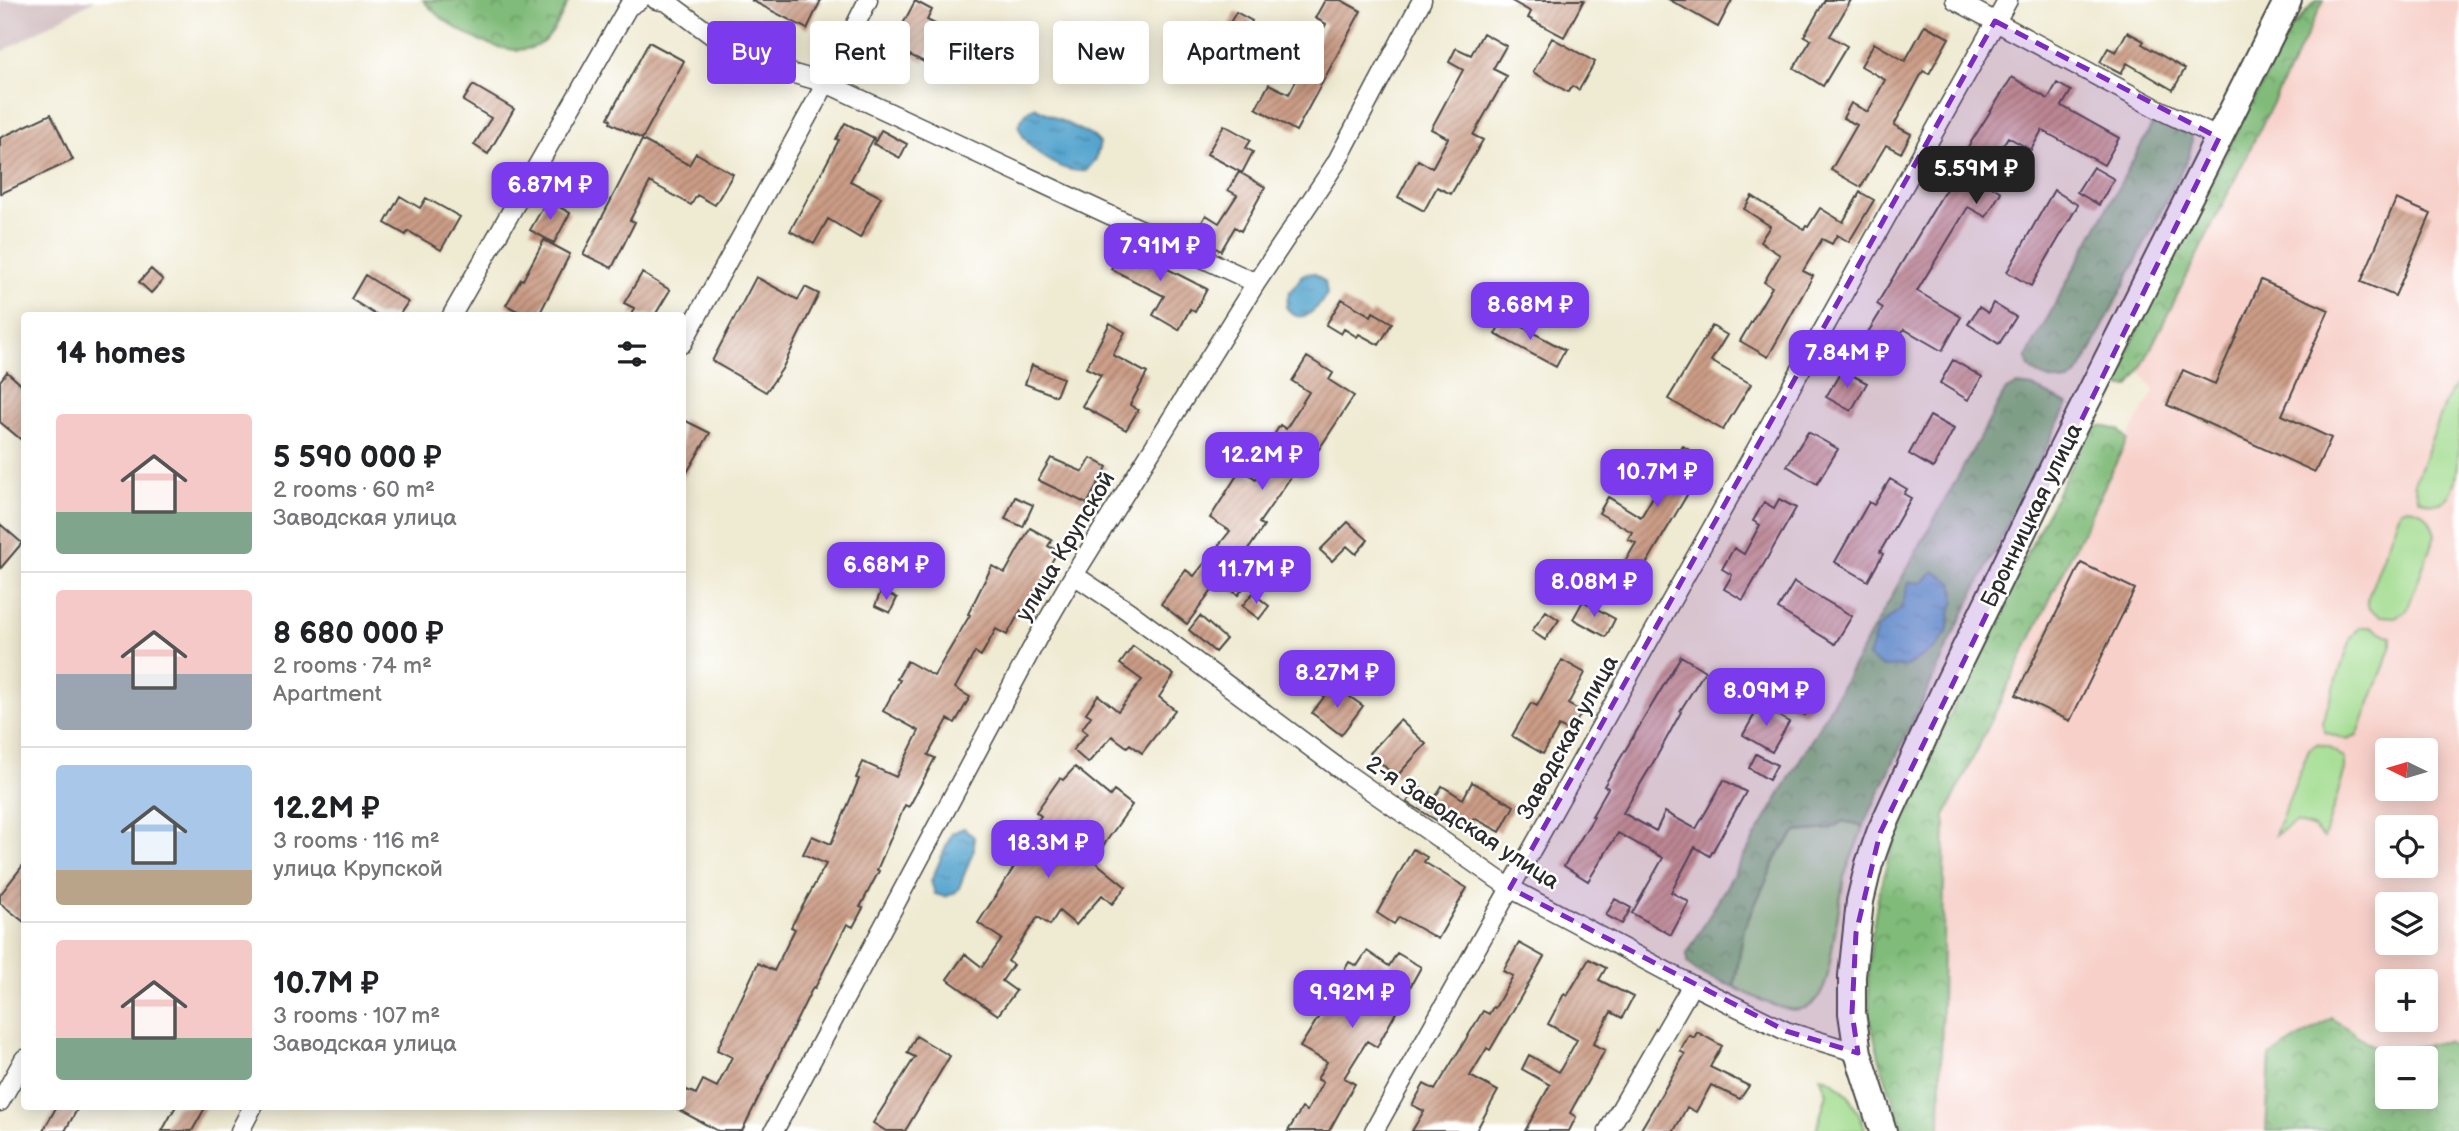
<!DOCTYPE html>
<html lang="en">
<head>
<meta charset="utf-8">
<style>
  :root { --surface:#fff; --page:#f6f6f6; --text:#202124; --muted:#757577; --line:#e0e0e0; --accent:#7c3aed }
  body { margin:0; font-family:"Balsamiq Sans",sans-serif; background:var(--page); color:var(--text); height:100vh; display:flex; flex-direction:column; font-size:26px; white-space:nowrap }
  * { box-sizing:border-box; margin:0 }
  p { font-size:23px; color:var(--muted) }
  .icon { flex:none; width:38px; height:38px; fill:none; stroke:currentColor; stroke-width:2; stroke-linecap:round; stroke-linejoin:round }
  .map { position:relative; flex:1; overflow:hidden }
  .side { position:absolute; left:21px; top:312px; width:665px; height:798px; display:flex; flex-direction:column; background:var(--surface); border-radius:7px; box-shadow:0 4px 18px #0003 }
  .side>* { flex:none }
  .guide { position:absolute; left:707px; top:21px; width:665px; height:63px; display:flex; gap:14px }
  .needle { width:46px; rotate:275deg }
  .controls { position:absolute; left:2375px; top:738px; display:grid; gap:14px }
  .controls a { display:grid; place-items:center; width:63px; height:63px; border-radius:7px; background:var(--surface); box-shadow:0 4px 18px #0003; font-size:35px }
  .price { position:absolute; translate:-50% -60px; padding:0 16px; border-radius:14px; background:var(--accent); color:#fff; font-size:23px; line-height:46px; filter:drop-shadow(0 2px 4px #0008) }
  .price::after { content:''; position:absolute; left:50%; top:42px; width:21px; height:16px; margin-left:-10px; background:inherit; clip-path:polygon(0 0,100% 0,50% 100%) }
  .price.on { background:#222; color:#fff }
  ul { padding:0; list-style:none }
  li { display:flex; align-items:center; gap:21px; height:175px; padding:0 35px }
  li+li { border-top:2px solid var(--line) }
  li span { display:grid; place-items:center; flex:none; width:196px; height:140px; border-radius:7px; color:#555 }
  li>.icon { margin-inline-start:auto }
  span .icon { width:84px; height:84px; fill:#fffc; stroke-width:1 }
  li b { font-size:30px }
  h2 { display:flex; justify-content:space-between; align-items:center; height:84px; padding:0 35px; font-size:30px }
  .chip { padding:0 24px; border-radius:7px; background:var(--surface); box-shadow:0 4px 18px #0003; font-size:24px; line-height:63px }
  .chip.on { background:var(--accent); color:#fff }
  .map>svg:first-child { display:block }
  .built { fill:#f7d0c9; fill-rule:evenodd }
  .railway { fill:#d2bec1 }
  .grass { fill:#a1db8e; stroke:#66835c; stroke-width:2 }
  .forest { fill:url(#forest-crowns); stroke:#567352; stroke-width:2; fill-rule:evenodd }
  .water { fill:url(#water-ripples); stroke:#40687c; stroke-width:2 }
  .building { fill:url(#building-hatch) }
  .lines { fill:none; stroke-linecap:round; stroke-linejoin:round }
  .street-casing { stroke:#484844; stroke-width:21 }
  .secondary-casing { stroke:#484844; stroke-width:30 }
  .street { stroke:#fff; stroke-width:18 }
  .secondary { stroke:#fff; stroke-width:26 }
  .marked { fill:#7b2cbf; fill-opacity:0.2; stroke:#7b2cbf; stroke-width:5; stroke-dasharray:14 9; stroke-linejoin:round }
  .labels { text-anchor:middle; stroke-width:5; stroke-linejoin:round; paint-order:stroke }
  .street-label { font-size:23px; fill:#2b2b2b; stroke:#fff }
</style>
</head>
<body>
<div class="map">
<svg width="2459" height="1131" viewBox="0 0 2459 1131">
  <defs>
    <pattern id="forest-crowns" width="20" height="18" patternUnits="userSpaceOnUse" patternTransform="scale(1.75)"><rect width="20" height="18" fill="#80bb79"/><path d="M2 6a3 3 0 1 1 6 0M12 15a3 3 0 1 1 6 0" fill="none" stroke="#699863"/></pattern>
    <pattern id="water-ripples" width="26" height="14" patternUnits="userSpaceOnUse" patternTransform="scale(1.75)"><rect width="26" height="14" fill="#54a4ce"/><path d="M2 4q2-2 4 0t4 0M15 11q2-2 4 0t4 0" fill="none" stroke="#4686a7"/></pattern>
    <pattern id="building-hatch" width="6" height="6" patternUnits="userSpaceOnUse" patternTransform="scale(1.75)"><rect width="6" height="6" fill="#cb9c86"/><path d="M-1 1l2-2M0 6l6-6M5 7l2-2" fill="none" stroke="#a57f6e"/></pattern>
  </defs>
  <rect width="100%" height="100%" fill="#fff"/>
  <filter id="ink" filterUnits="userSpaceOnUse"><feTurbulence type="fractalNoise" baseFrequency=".0143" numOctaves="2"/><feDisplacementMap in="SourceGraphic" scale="14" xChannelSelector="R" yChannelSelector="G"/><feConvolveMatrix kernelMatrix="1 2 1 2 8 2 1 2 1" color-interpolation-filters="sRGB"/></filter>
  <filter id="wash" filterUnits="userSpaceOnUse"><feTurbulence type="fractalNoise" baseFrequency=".00686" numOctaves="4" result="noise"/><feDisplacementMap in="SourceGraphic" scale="28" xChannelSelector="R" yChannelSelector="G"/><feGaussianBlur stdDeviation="1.57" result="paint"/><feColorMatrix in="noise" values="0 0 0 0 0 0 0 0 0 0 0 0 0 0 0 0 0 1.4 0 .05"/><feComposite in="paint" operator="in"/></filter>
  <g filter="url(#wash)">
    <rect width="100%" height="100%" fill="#efead2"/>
    <!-- built -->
    <path class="built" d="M2324,0H2459V1131H1939L1945,816L2127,440L2154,391L2140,370ZM2387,751H2426V789H2387ZM2387,828H2426V866H2387ZM2387,905H2426V943H2387ZM2387,982H2426V1020H2387ZM2387,1059H2426V1097H2387Z"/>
    <!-- railway -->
    <path class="railway" d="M0,0H94L0,53Z"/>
    <!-- grass -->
    <path class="grass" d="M2459,383C2459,402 2459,420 2459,439C2459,464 2459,520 2419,499L2414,483L2450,392Z
      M2408,508C2426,510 2431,519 2435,535L2407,610L2395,617L2381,616L2369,609L2367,600L2398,517L2401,510Z
      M2360,627H2371L2391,637V648L2357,736L2347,740L2325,732L2322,722L2352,636Z
      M2317,744L2329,747L2345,759V770L2324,838L2312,827L2296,822L2275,835L2309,749Z
      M1843,821L1863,827L1844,877L1828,974C1815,1033 1772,1005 1734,987L1744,928L1780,851L1796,832L1830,829Z
      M1820,1076C1846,1083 1857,1108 1866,1131H1816L1827,1093Z"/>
    <!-- forest -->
    <path class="forest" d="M423,0H569C563,12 555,33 543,42C511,67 443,26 423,0Z
      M2317,0H2324L2140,370L2129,387H2122L2116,383V375L2217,169L2292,27Z
      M2162,118L2191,133L2192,142L2189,156L2081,370C2077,375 2074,379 2068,381C2059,384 2036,376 2030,368C2027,365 2027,360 2027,356L2153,123Z
      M2017,385L2033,387L2068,404L1958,625L1863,827L1843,821L1830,829L1796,832L1780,851L1744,928L1734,987L1700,974L1687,963V954L1823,720L2006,390ZM1955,601L1950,614L1947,632L1877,629L1901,608Z
      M2102,426L2119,430L2127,440L1945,816L1940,1131H1905C1887,1085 1867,1032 1868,982C1870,947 1875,900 1886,867C1908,796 1944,729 1975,662C2012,585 2048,508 2088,433L2095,427Z
      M2332,1018L2383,1053L2447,1041L2459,1052V1131H2266L2270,1056ZM2387,1059H2426V1097H2387Z"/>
    <!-- water -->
    <path class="water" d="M1034,107L1094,137L1100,143L1096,159L1086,171C1061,174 1026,150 1018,125L1026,113Z
      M1314,273L1325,282L1327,294C1317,310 1300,328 1286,307L1289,293L1304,274Z
      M1934,571L1953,583L1955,601L1950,614L1947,633L1935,648L1906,666L1883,667L1868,657L1877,629L1901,608L1909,582L1922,583Z
      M964,828L974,837V849L959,888L955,893L945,897L935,894L931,881L952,833Z"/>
    <g id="blocks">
      <!-- building -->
      <path class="building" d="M751,0H821L807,29Z
        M1325,0H1341L1361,11L1296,131L1256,108L1269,84L1289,94L1326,24L1315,18Z
        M1510,0H1584L1564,37L1528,18L1531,12Z
        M1670,0H1732L1718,27Z
        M1825,0H1851L1830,36L1847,46L1823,86L1794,68L1811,40L1804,36Z
        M915,1L932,10L927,20L941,27L924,62L910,55L904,66L879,53L889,33L896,37Z
        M1236,12L1252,21L1241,42L1224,33Z
        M1925,25L1949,38L1929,74L1923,71L1894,125L1911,134L1901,153L1886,145L1861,187L1831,170L1857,125L1843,118L1851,103L1868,112L1885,80L1861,66L1874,43L1905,61Z
        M2127,32L2144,41L2142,44L2185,69L2173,90L2127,63L2121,73L2100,62L2108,48L2116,52Z
        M1483,33L1506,46L1493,69L1507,76L1473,135L1483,140L1451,194L1437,187L1424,211L1398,197L1418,160L1432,168L1448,138L1431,129L1463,70L1449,62L1456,48L1471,55Z
        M1552,38L1595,62L1579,90L1572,86L1568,92L1533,72Z
        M649,42L684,61L642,139L610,123L611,120L608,118Z
        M2012,77L2048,99L2057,83L2071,91L2062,106L2119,138L2104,165L2042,130L2031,150L2008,137L1981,180L2001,192L1986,217L1968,207L1917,291L1961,317L1942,351L1904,329L1886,357L1862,342L1883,308L1877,304L1952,179L1949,177Z
        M473,85L514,109L488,154L474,145L491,118L463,101Z
        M51,114L73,160L0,194V138Z
        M845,123L874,138L850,181L881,197L860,238L828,219L814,244L790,231L839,140L836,139Z
        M1224,125L1251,140L1246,148L1253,152L1242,173L1207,154Z
        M881,130L907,144L900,158L874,144Z
        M642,140L689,165L696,153L733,174L715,205L697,195L691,205L650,182L630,220L635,222L612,268L583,254Z
        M2093,167L2114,179L2099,205L2077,192Z
        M1239,172L1265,187L1241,231L1235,227L1221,251L1194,236L1206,215L1219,223L1237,195L1228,190Z
        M2054,190L2078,205L2031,286L2007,272Z
        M1860,192L1874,200L1849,242L1837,235L1832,244L1822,239L1803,271L1813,276L1768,357L1740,341L1772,287L1764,282L1780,255L1760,242L1770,226L1744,209L1752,196L1804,229L1806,226L1808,227L1820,208L1843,222Z
        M400,196L420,208L426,198L460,217L441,250L408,231L406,235L385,223Z
        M2396,199L2431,214L2395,296L2361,282Z
        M547,200L570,213L554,243L530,230Z
        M1126,236L1146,246L1142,256L1207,289L1195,312L1190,309L1179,330L1153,315L1164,296L1111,269Z
        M544,240L570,254L539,315H525L506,305L521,279L523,280Z
        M151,269L163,280L151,293L139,282Z
        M642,273L670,290L655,315H631L634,308L624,303Z
        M365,275L408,302L399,315H376L351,299Z
        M756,277L798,300L805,287L819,294L782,369L766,392L712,361Z
        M2261,280L2329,310L2282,415L2331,438L2315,472L2167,405L2183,370L2215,384Z
        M1342,299L1371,316L1373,312L1392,323L1379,345L1359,334L1357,337L1344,329L1341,334L1326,325Z
        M1993,303L2016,317L1999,344L1968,324L1979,307L1988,313Z
        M1504,317L1565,350L1556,367L1495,334Z
        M1110,323L1125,332L1113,355L1147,373L1130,405L1138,410L1126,430L1082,406L1101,375L1086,368Z
        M1712,326L1727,335L1711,361L1751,384L1723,430L1668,399Z
        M1307,357L1333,373L1329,380L1354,396L1302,475L1295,471L1259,523L1264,526L1244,556L1259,568L1238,595L1220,580L1187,624L1161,604L1186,570L1194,576L1230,531L1210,518L1241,469L1256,479L1279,445L1271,440L1280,425L1286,429L1309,392L1292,381Z
        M1953,360L1982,377L1968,400L1940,383Z
        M1032,365L1063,378L1056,396L1025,384Z
        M1842,370L1867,383L1851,411L1826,397Z
        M7,372L24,387V442L0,422V381Z
        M1930,416L1954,429L1933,468L1909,454Z
        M682,419L710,433L682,481Z
        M1808,432L1838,449L1817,484L1787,466Z
        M1683,446L1707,461L1641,573L1624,563L1636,543L1628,539L1632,532L1599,513L1608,497L1641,517Z
        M1051,458L1083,472L1091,458L1107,467L1087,504L1038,480Z
        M1890,479L1907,489L1904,494L1911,498L1880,552L1883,554L1868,581L1835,562L1869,502L1874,505Z
        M1015,497L1033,505L1023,527L1005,519Z
        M1779,499L1796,508L1743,600L1724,589L1732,575L1722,569L1734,548L1744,554L1760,525L1753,521L1764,502L1774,508Z
        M1348,522L1368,540L1356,554L1347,546L1332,561L1320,550Z
        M0,524L22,543L0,569Z
        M1030,528L1052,540L1048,546L1058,551L1023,611L1021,610L1007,635L996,629L981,656L975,652L955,688L970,697L955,723L948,719L928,755L935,758L909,807L905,805L877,870L879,871L860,907L863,908L853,927L847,924L815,988L813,987L742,1131H718L677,1109L678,1106H682V1098L687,1090L696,1094L703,1080L717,1087L732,1057L717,1050L758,963L774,971L795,929L791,927L826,864L803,854L812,836L831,844L859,779L856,778L863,762L896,777L919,731L883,711L900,680L897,679L907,661L934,676L970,615L968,614L992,566L1005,573Z
        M2081,563L2135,589L2070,721L2016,695Z
        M1794,582L1852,616L1835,644L1778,609Z
        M881,591L897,598L890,613L875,606Z
        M1253,593L1269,606L1259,619L1242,606Z
        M1583,601L1615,619L1606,637L1573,619Z
        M1546,611L1559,620L1545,640L1532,631Z
        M1200,616L1226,639L1215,652L1189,630Z
        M1133,646L1174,675L1159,697L1175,710L1142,753L1130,744L1127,747L1112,736L1088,763L1073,750L1087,733L1082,729L1091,716L1086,713L1098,695L1118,711L1142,680L1120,664Z
        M1681,656L1705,671L1680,711L1681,712L1657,756L1623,813L1656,831L1665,812L1696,829L1724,780L1746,792L1710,856L1695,847L1671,892L1689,902L1671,935L1632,913L1663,858L1618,833L1588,881L1564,866L1594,817L1592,816L1608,788L1604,786Z
        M1562,660L1585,673L1568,704L1582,712L1570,732L1559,726L1543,754L1512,736L1531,703L1537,706Z
        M1797,684L1817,696L1805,715L1786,703Z
        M1333,685L1363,706L1341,735L1312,713Z
        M1760,705L1789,722L1772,752L1743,735Z
        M1400,720L1426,744L1396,777L1370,753Z
        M1756,754L1777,765L1769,780L1749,768Z
        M1075,767L1110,796L1114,791L1132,805L1093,860L1126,887L1112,904L1102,895L1076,925L1059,911L1050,925L1038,917L1008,961L1013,965L1002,981L1016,991L998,1015L947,979L965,954L982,967L1002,939L978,923L1018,861L1011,855L1041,816L1036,812L1060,778L1063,780Z
        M1472,782L1514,806L1500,832L1474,818L1469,826L1445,813L1439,822L1407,802L1419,787L1435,798L1442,786L1463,799Z
        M1413,849L1427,857L1424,862L1467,888L1438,939L1399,917L1394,924L1377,913Z
        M24,864V922L0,903V895Z
        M1615,899L1631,908L1622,924L1606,915Z
        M1519,943L1544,957L1490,1050L1487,1048L1470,1076L1498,1091L1476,1131H1412L1424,1111L1412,1105L1424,1084L1435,1090L1483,1011L1489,1014L1493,1007L1495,1008L1513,976L1503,971Z
        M1367,951L1389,966L1397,953L1421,967L1377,1047L1367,1041L1344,1078L1355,1084L1329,1131H1288L1302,1108L1307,1111L1323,1082L1317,1079L1327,1062L1300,1047L1334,992L1332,991L1349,962L1357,966Z
        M1589,959L1606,968L1599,980L1633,997L1622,1018L1611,1012L1593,1044L1605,1050L1570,1113L1576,1117L1569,1131H1525L1550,1085L1522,1069L1529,1055L1559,1072L1577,1040L1548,1024L1564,994L1567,996Z
        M1697,1032L1722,1046L1710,1067L1749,1086L1740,1099L1711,1085L1696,1112L1687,1107L1674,1131H1640L1685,1054L1680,1051L1689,1035L1694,1038Z
        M916,1036L950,1056L905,1131H886L873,1123L915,1057L907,1053Z
        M57,1106H79L65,1131H43Z
        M176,1106H206L192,1131H162Z"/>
    </g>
  </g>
  <g filter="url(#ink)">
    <use href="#blocks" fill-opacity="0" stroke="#484844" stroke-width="2"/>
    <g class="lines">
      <!-- street casing -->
      <g class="street-casing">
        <path id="street" d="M656,0L667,2L745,60L826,83L1256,283
          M1955,0L2156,108L2219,138
          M452,315L628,7L640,0
          M682,344L826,83L868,0
          M1074,575L1128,611L1337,767L1510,888L1692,985L1786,1031L1858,1053
          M0,1102L24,1059
          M240,1131L253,1106
          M774,1131L1038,637L1074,575L1256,283L1336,163L1422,0
          M1374,1131L2008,0
          M1608,1131L1692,985"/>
      </g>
      <!-- secondary casing -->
      <g class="secondary-casing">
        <path id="secondary" d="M1883,1131L1858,1053L1852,1013V976L1860,901L1869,864L1880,833L1948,684L2062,450L2288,0"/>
      </g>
      <!-- street -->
      <use href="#street" class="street"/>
      <!-- secondary -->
      <use href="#secondary" class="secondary"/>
    </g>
  </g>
  <!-- marked area -->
  <path class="marked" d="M1995,21L2219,138L1880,833L1856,933L1852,1013L1858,1053L1786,1031L1510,888Z"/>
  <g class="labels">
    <!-- street labels -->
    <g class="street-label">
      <text transform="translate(2031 515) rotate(-64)" y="8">Бронницкая улица</text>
      <text transform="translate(1065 546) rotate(-59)" y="8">улица Крупской</text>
      <text transform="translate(1567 737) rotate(-61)" y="8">Заводская улица</text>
      <text transform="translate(1463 822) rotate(33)" y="8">2-я Заводская улица</text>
    </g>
  </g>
</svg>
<div class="controls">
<a><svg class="needle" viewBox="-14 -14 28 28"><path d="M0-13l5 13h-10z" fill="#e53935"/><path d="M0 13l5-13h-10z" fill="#757577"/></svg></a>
<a><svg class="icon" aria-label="locate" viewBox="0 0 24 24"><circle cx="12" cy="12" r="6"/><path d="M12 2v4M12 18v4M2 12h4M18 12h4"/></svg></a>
<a><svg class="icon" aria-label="layers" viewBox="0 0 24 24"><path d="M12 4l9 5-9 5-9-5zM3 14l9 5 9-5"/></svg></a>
<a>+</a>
<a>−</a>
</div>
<b class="price on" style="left:1976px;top:206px">5.59M ₽</b>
<b class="price" style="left:550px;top:222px">6.87M ₽</b>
<b class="price" style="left:1160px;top:283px">7.91M ₽</b>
<b class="price" style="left:1530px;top:342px">8.68M ₽</b>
<b class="price" style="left:1847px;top:390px">7.84M ₽</b>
<b class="price" style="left:1262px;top:492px">12.2M ₽</b>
<b class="price" style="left:1657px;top:509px">10.7M ₽</b>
<b class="price" style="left:886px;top:602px">6.68M ₽</b>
<b class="price" style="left:1256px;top:606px">11.7M ₽</b>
<b class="price" style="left:1594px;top:619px">8.08M ₽</b>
<b class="price" style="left:1337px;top:710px">8.27M ₽</b>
<b class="price" style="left:1766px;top:728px">8.09M ₽</b>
<b class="price" style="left:1048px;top:880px">18.3M ₽</b>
<b class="price" style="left:1352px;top:1030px">9.92M ₽</b>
<div class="guide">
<a class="chip on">Buy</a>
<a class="chip">Rent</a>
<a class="chip">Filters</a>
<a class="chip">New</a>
<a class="chip">Apartment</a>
</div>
<section class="side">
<h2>14 homes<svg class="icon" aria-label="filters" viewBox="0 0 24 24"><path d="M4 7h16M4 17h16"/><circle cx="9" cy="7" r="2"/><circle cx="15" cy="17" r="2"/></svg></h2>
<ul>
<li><span style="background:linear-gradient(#f6c9c9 70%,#7fa58c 0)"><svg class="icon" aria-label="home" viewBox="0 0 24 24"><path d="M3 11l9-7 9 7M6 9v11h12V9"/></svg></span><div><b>5 590 000 ₽</b><p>2 rooms · 60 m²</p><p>Заводская улица</p></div></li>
<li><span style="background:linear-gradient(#f6c9c9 60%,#9aa5b1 0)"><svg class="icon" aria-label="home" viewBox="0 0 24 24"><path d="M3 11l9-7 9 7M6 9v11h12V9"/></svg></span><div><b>8 680 000 ₽</b><p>2 rooms · 74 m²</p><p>Apartment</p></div></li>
<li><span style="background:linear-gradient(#a9c7e8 75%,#b9a48a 0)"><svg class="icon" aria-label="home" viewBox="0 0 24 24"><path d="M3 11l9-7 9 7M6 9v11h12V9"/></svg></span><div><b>12.2M ₽</b><p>3 rooms · 116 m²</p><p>улица Крупской</p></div></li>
<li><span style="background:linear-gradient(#f6c9c9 70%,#7fa58c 0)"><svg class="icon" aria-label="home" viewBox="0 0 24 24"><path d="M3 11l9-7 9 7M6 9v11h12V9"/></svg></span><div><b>10.7M ₽</b><p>3 rooms · 107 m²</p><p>Заводская улица</p></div></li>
</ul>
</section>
</div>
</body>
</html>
